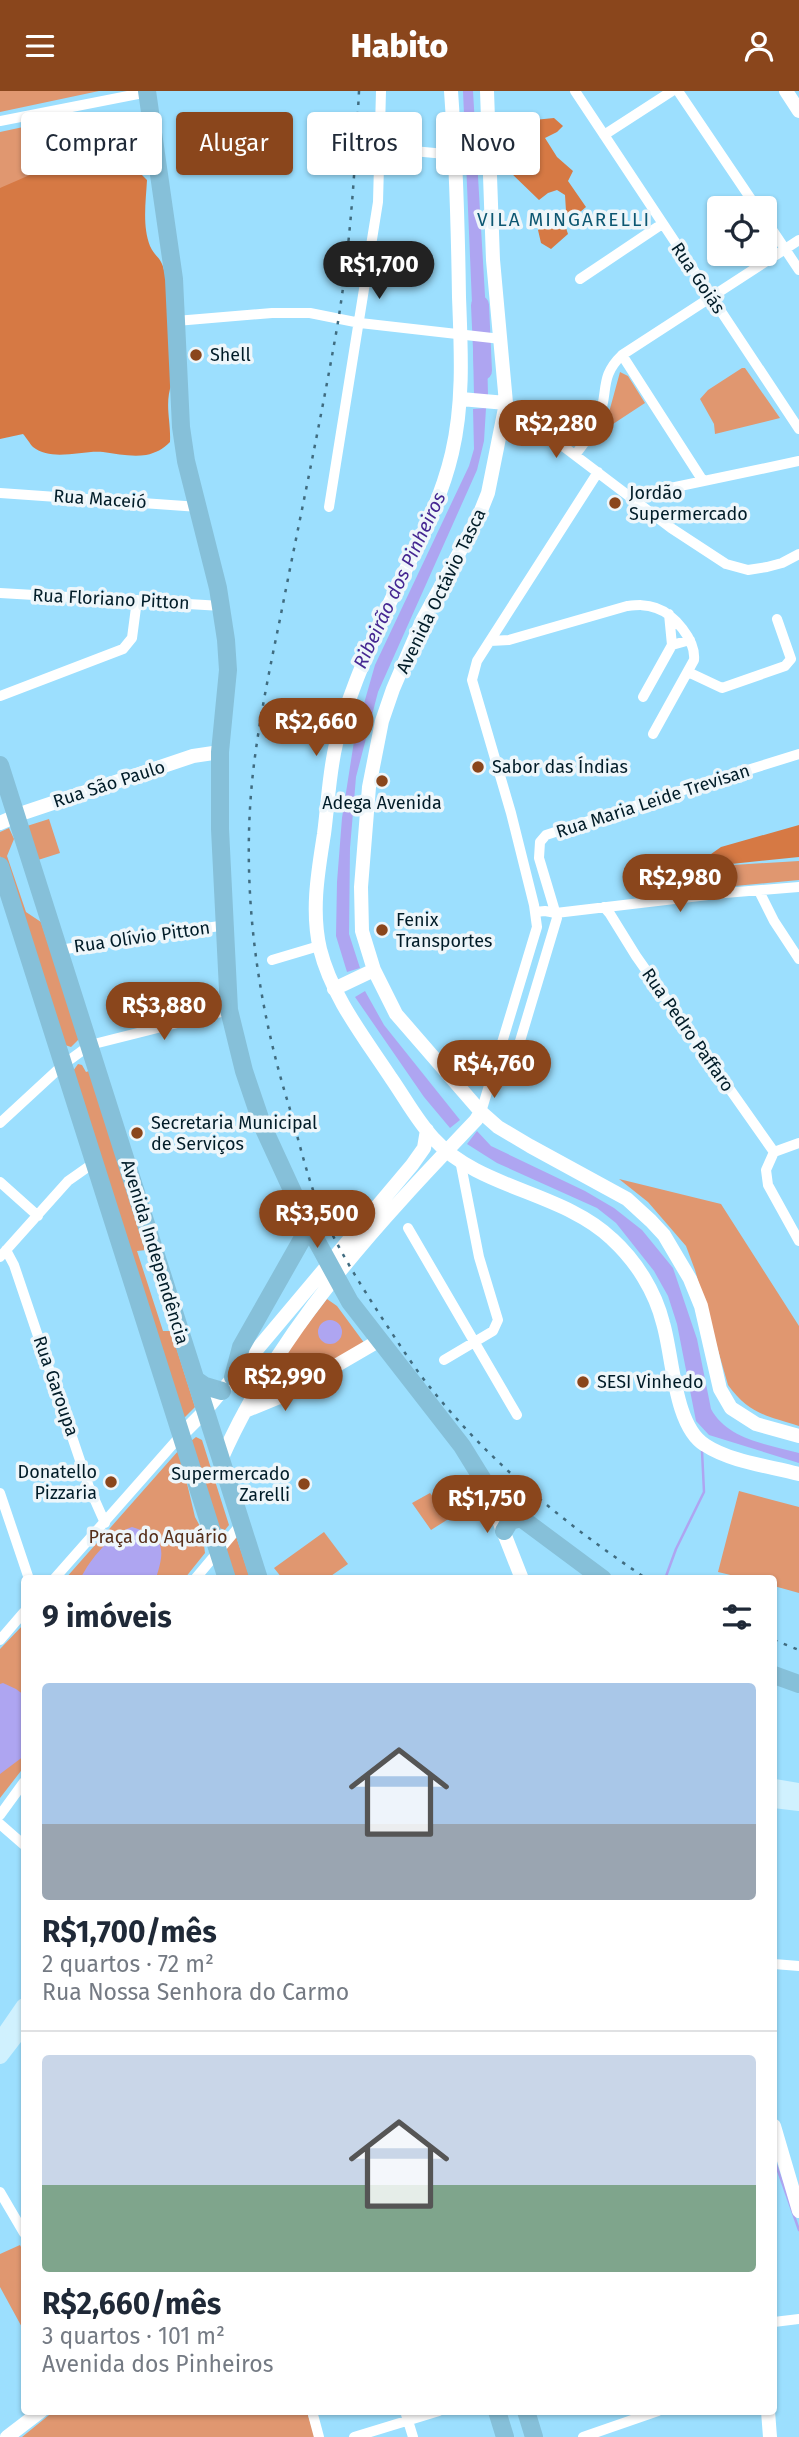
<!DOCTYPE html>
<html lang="pt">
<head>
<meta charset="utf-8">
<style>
  :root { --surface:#fff; --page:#f2f2f3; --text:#1f2937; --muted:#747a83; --line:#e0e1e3; --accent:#8a461c }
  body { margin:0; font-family:"Fira Sans",sans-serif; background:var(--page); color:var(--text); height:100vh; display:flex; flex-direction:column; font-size:26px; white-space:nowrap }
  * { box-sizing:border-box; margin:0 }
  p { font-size:23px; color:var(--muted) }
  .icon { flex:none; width:38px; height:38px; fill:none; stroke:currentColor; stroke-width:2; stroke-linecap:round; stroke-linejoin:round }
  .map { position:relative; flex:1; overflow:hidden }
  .sheet { position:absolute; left:21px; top:1484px; width:756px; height:840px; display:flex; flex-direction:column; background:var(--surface); border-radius:7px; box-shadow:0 2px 5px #0004 }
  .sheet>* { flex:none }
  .hud { position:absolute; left:21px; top:21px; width:758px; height:63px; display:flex; gap:14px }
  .buttons { position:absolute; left:707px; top:105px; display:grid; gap:14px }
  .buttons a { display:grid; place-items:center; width:70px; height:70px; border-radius:7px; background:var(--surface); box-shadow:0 2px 5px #0004; font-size:35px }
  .price { position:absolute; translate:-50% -60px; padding:0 16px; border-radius:24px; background:var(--accent); color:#fff; font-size:23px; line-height:46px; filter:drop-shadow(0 2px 4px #0008) }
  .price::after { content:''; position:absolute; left:50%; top:42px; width:21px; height:16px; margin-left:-10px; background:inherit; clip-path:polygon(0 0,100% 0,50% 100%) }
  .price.current { background:#222; color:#fff }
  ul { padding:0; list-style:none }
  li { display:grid; align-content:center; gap:14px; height:371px; padding:0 21px }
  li+li { border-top:2px solid var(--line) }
  li span { display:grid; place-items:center; height:217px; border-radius:7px; color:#555 }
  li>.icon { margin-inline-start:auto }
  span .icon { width:126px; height:126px; fill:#fffc; stroke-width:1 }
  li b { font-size:30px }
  h2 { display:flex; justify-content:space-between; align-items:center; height:84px; padding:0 21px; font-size:30px }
  .chip { padding:0 24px; border-radius:7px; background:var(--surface); box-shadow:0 2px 5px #0004; font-size:24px; line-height:63px }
  .chip.current { background:var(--accent); color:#fff }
  header { display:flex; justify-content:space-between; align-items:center; height:91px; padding:0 21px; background:var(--accent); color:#fff; font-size:32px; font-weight:800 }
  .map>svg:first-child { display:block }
  .green { fill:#e09770 }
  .forest { fill:#d67944 }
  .water { fill:#aea5f1 }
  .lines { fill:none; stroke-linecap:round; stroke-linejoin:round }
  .stream { stroke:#aea5f1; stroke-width:2.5 }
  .river { stroke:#aea5f1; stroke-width:18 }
  .minor { stroke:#fff; stroke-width:10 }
  .tertiary { stroke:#fff; stroke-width:14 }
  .secondary { stroke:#d0f1fe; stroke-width:16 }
  .primary { stroke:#86c0d9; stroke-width:18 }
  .rail { stroke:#406c80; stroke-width:2.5; stroke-dasharray:3.5 7; stroke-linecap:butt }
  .poi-dot { fill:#8a461c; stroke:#eef6fa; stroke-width:2.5 }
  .labels { text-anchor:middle; stroke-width:7; stroke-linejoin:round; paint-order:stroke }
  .street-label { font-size:18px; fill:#011c28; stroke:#eef6fa }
  .poi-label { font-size:18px; fill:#011c28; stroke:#eef6fa; text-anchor:start }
  .park-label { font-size:18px; fill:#562f1a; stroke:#eef6fa }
  .neighbourhood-label { font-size:19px; letter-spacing:2px; fill:#0d5772; stroke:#eef6fa }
  .water-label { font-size:19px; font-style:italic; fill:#452792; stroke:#eef6fa }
</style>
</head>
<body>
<header><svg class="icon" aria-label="menu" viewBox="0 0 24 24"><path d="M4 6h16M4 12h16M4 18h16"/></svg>Habito<svg class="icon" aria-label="person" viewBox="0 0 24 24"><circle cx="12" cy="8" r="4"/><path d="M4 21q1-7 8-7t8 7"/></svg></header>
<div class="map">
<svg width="799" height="2346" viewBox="0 0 799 2346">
  <rect width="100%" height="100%" fill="#9cdffe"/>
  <!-- green -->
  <path class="green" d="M0,0H99L0,21Z
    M93,21L111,137L0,143V41Z
    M742,277H745L780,327L715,343L714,333L700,308L708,299Z
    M620,281L628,285L645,312L613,333L608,325Z
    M49,728L60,762L38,769L27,735Z
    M9,737L14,748L7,765L26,821L41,831L78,944V949L71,956L62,953L0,765V741Z
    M799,770V789L713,797L708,773L733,774Z
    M78,973L82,974L86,981L89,980L146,1159L137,1160L163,1240H171L195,1316L181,1330L73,980Z
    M619,1088L721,1113L799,1235V1335C767,1325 749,1323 728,1294L695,1179L686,1155L648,1111Z
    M327,1208L337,1215L365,1253L310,1281L289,1286L281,1268Z
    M196,1346L202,1349L229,1434L225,1439L219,1437L191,1350Z
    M179,1359L195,1426L202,1439L205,1462L185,1487L65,1488Z
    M739,1400L799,1416V1502L774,1495V1488L743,1487L718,1481Z
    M430,1402L450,1427L431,1439L412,1412Z
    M324,1441L348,1473L328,1487H282L274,1477Z
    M236,1445L250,1487H231L222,1460Z
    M24,1533V1676L0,1707V1558Z
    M20,2154L24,2162V2240L0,2196V2163Z
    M54,2320L307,2321L315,2346H22Z"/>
  <!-- forest -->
  <path class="forest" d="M554,27L563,35L557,41L545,47L557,66L573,80L568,90L586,116L565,134L568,143L551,158L541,152L538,139L566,120L565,104L557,99L548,102L539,109L510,81L527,33L534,29Z
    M89,60L122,69L136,78L147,89C146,109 142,135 150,155C156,168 161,164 165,183L169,185L172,291C164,314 171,328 170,351C163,358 156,362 146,364C131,366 118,363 103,361C82,359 52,371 33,356C30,353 26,346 23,343L0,348V97L39,80L85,69Z
    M799,734V766L731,773L704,768L721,756Z"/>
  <!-- water -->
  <path class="water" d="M463,0H473L487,239L473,236Z
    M473,257L487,259L488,305H474Z
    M486,317L484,350L477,379L378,601L356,686L350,757L349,843L360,877L347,881L336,845L337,791L342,727L355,644L375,574L469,375L474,358L473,318Z
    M365,900L384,934L460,1029L450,1037L424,1006L355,906Z
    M477,1040L491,1055L585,1100L614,1117L642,1139L673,1177L697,1248L711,1318C728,1349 767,1353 799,1362V1372L709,1344L696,1330L677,1233L668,1205L654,1180L616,1132L597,1117L497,1072L467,1053Z
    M318 1241a12 12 0 1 1 24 0a12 12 0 1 1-24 0Z
    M132,1436C164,1446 166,1456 156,1487H81C90,1468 111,1443 132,1436Z
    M3,1592L16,1598L24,1604V1665L0,1683V1593Z"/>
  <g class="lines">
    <!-- stream -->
    <path class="stream" d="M665,1488L676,1458L704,1401L702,1360
      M774,2068L799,2139"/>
    <!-- river -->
    <path class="river" d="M480,214L483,280"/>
    <!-- minor -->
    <path class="minor" d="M575,0L799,338
      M678,0L757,117
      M0,30L148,1
      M604,44L672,0
      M381,57L456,64
      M765,128L799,179
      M580,188L662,133
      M176,230L272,222H310L360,232L501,248
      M622,264L703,390
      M506,312L671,437L726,473L748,479L767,476L782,472L799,463
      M575,364C584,352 594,340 599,326C609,300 599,286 622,264L799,149
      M0,402L199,416
      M627,403L661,399L799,370
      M329,416L378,111L381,0
      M0,502L222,515
      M669,523L672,554
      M490,550L509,549L627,515C637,514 646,513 656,517C674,523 696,549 694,569L653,643
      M688,581L722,597L785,575L791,568L777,528
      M0,605L123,558L132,547L137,509
      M643,606L672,554L690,549
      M759,800L774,830L799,868
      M604,816L610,823L636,865L774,1061
      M535,821L545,820L556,822L725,802L799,796
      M59,859L226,834
      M272,869L319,855
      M511,980L557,827L539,767L540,751L546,744L677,701L799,663
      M481,1021L537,836L534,814L511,722L472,589L477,570L598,381
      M0,1032L64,973L90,954L229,919
      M774,1061L766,1079L768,1094L799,1150
      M774,1061L799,1052
      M0,1091L38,1125
      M408,1137L517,1324
      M6,1159L14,1174L89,1396L105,1432
      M0,1166L68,1090L95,1071
      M444,1269L493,1240L498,1229L479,1166L460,1069
      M0,1402L29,1488
      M54,1488L182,1343
      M195,1488L242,1432
      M0,1549L24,1521
      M0,1724L24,1691
      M0,1733L24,1754
      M774,1873L799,1875
      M0,2101L24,2142
      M774,2231L799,2228
      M312,2320L319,2346
      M405,2320L413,2346
      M354,2346L439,2320
      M583,2346L658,2320"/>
    <!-- tertiary -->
    <path class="tertiary" d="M451,0C456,69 458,137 459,206C461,258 464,311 452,362C438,422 406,474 382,529C364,569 346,611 336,653C329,682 328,713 324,743C318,781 311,820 320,858C332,906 364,946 391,987C405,1007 417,1030 434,1048C479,1098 563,1101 612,1148C636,1170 655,1200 663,1232C673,1265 674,1335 705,1354C731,1371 769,1375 799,1383
      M487,0L493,169L506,312L488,402L478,427L423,528L393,598L382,630L369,696L361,796L362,840L374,879L396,923L481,1021L498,1036L530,1055L627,1108L651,1130L664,1144L690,1188L701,1215L720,1298L731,1317L756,1333L799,1345
      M786,0L799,20
      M461,308L506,312
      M0,732L23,722L193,665L220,661
      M334,898L374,879
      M275,1269C280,1287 289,1289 306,1290
      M245,1320L289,1302L380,1249
      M182,1343L205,1320L412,1074L424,1057L427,1039
      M221,1369C279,1237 378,1132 476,1029L481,1021
      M485,1394L522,1488
      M774,2035L799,2120
      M768,2320L770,2346
      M7,2346L41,2320"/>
    <!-- secondary -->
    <path class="secondary" d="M774,1696L799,1700
      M774,1709L799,1712
      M0,1950L24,1915
      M0,1965L24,1934"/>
    <!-- primary -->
    <path class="primary" d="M147,0L174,188L181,336L186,370L218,497L226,549L228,579L220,661V738L229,919L244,980L263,1036L309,1136L350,1211L462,1355L483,1389L521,1427L603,1488
      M0,674L259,1488
      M0,775L227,1488
      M233,1286L241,1256L309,1136
      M195,1288L205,1295L222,1300
      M504,1440L510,1430L521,1427
      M774,1584L799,1593
      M497,2320L505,2346
      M526,2320L534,2346"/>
    <!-- rail -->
    <path class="rail" d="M359,0C355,79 350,159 337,237C320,334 299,431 280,528C270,576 260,625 254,673C240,786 255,906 289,1015C297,1043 304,1073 314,1102C330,1145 355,1185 380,1224C394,1245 407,1266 422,1286C483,1366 563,1432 647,1488
      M774,1549L799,1559"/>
  </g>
  <!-- markers -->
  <g class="poi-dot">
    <circle cx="196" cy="264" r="7"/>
    <circle cx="615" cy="412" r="7"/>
    <circle cx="478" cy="676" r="7"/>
    <circle cx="382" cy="690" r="7"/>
    <circle cx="382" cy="839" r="7"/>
    <circle cx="137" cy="1042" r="7"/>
    <circle cx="583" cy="1291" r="7"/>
    <circle cx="111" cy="1391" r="7"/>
    <circle cx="304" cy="1393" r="7"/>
  </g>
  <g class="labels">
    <!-- street labels -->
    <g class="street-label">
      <text transform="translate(698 187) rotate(56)" y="6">Rua Goiás</text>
      <text transform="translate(100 408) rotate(4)" y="6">Rua Maceió</text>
      <text transform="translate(441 500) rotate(-64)" y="6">Avenida Octávio Tasca</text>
      <text transform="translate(111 508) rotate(3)" y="6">Rua Floriano Pitton</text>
      <text transform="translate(109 693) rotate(-18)" y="6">Rua São Paulo</text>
      <text transform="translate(653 710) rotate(-18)" y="6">Rua Maria Leide Trevisan</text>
      <text transform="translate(142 846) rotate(-8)" y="6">Rua Olívio Pitton</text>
      <text transform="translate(688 939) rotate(55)" y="6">Rua Pedro Paffaro</text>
      <text transform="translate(155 1161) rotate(73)" y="6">Avenida Independência</text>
      <text transform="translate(56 1295) rotate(71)" y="6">Rua Garoupa</text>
    </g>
    <!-- poi labels -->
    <g class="poi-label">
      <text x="210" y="270">Shell</text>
      <text x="629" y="408">Jordão<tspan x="629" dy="21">Supermercado</tspan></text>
      <text x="492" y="682">Sabor das Índias</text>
      <text x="382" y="718" text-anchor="middle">Adega Avenida</text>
      <text x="396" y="835">Fenix<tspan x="396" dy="21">Transportes</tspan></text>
      <text x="151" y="1038">Secretaria Municipal<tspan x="151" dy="21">de Serviços</tspan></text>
      <text x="597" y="1297">SESI Vinhedo</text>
      <text x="97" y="1387" text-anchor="end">Donatello<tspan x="97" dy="21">Pizzaria</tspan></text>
      <text x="290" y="1389" text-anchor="end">Supermercado<tspan x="290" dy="21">Zarelli</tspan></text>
    </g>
    <!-- park labels -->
    <g class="park-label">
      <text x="158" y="1452">Praça do Aquário</text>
    </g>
    <!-- neighbourhood labels -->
    <g class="neighbourhood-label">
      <text x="564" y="135">VILA MINGARELLI</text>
    </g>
    <!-- water labels -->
    <g class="water-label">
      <text transform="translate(399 489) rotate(-65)" y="7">Ribeirão dos Pinheiros</text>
    </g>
  </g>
</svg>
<div class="buttons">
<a><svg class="icon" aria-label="locate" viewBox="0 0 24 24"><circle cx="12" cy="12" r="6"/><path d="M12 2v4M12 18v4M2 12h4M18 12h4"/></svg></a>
</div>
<b class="price current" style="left:379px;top:210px">R$1,700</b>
<b class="price" style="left:556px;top:369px">R$2,280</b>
<b class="price" style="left:316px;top:667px">R$2,660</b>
<b class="price" style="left:680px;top:823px">R$2,980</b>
<b class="price" style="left:164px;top:951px">R$3,880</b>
<b class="price" style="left:494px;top:1009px">R$4,760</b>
<b class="price" style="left:317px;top:1159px">R$3,500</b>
<b class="price" style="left:285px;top:1322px">R$2,990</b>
<b class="price" style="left:487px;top:1444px">R$1,750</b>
<div class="hud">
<a class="chip">Comprar</a>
<a class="chip current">Alugar</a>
<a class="chip">Filtros</a>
<a class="chip">Novo</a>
</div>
<section class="sheet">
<h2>9 imóveis<svg class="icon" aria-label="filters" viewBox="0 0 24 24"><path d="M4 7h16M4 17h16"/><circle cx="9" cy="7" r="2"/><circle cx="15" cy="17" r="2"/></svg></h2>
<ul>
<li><span style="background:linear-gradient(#a9c7e8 65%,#9aa5b1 0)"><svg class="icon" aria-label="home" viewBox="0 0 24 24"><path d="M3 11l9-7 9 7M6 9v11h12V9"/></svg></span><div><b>R$1,700/mês</b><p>2 quartos · 72 m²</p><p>Rua Nossa Senhora do Carmo</p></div></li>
<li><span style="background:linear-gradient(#c9d6e8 60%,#7fa58c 0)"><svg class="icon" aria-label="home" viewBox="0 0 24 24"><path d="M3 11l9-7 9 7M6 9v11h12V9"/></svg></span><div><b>R$2,660/mês</b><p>3 quartos · 101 m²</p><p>Avenida dos Pinheiros</p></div></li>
</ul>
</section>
</div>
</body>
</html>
